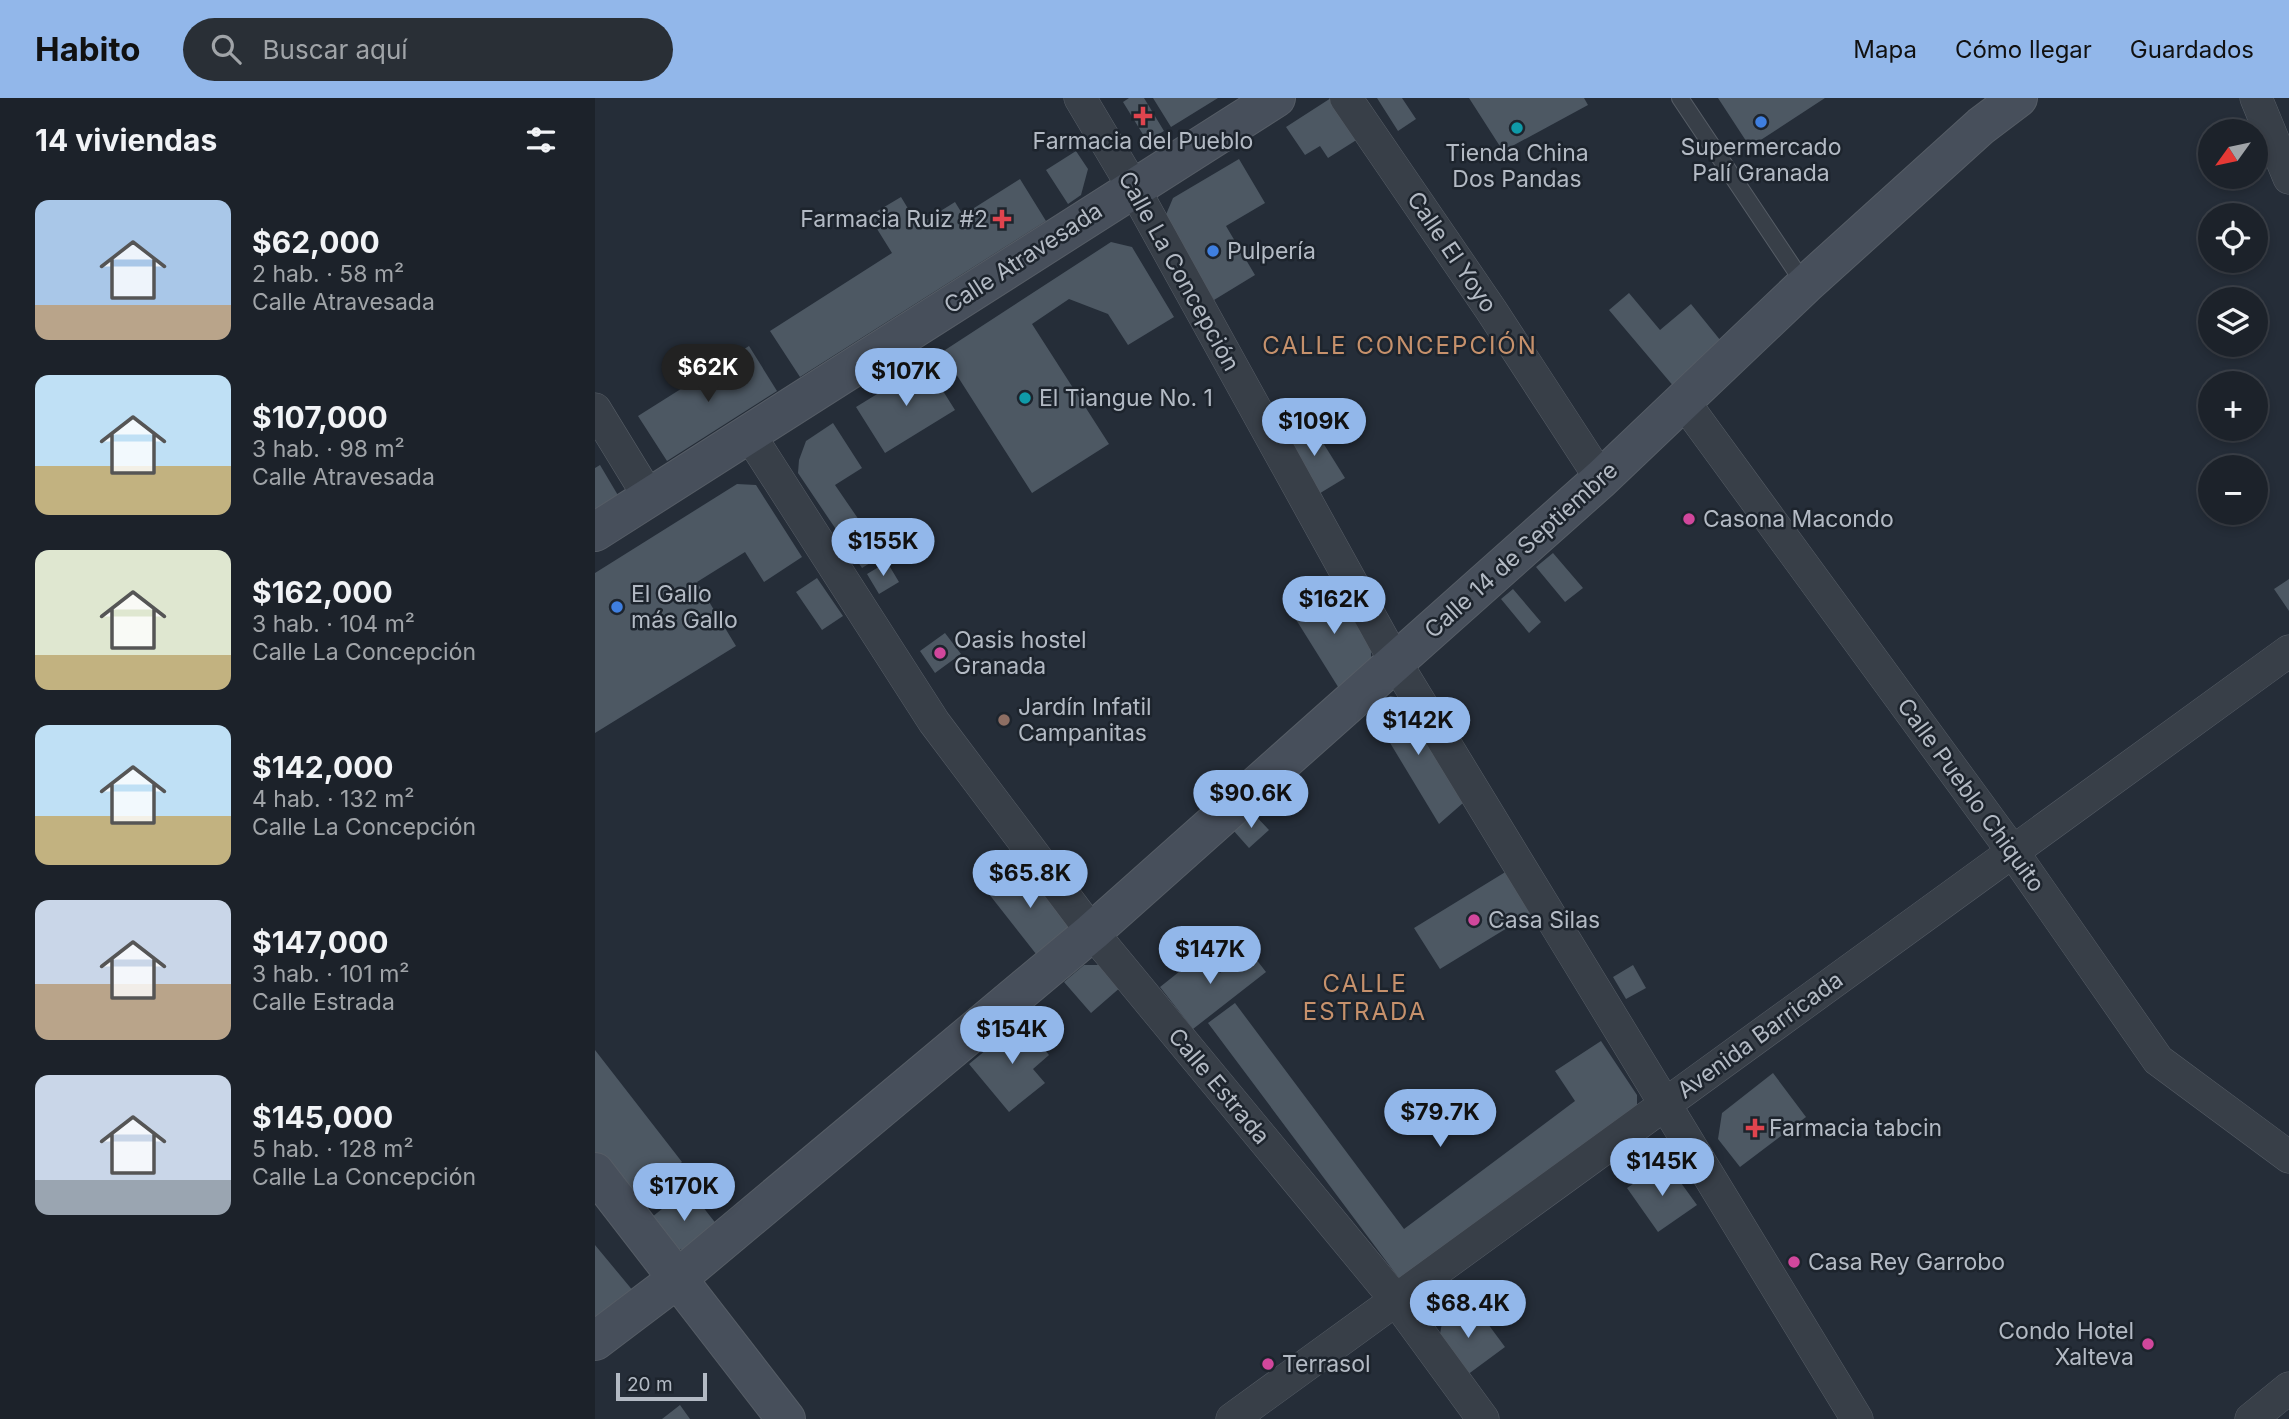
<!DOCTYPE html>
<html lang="es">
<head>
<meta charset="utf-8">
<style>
  :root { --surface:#1c222a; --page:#292f36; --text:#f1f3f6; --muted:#a0a4a8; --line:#3a3f47; --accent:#92b7ea }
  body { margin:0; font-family:Inter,sans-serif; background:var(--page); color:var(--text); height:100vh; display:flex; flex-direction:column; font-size:26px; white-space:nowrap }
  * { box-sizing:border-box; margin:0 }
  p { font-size:23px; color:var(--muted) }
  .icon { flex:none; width:38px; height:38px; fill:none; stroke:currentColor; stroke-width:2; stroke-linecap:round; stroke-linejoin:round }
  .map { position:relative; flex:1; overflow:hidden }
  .sheet { display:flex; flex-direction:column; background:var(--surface); width:595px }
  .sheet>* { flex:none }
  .needle { width:46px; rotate:237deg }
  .controls { position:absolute; left:1603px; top:21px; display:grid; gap:14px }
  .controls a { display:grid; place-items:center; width:70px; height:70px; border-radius:50%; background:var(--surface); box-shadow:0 4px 10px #0003,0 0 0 2px var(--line); font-size:35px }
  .scale { position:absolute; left:21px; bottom:18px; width:91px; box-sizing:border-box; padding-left:7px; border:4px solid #b3bac4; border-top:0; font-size:19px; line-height:24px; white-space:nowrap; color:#b3bac4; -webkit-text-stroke:5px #1d242d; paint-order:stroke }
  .price { position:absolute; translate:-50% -60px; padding:0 16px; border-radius:24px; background:var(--accent); color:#111; font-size:23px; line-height:46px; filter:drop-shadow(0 2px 4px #0008) }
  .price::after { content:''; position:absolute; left:50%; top:42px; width:21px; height:16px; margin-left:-10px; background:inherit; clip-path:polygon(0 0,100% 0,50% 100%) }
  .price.current { background:#222; color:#fff }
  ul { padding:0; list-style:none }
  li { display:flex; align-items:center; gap:21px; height:175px; padding:0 35px }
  li span { display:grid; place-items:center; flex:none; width:196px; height:140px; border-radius:14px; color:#555 }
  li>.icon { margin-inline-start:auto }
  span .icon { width:84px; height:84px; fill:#fffc; stroke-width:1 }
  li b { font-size:30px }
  h2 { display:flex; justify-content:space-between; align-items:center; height:84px; padding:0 35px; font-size:30px }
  header { display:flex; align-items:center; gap:42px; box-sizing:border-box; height:98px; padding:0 35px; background:var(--accent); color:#111 }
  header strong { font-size:33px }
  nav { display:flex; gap:38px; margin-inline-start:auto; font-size:24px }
  .search { width:490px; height:63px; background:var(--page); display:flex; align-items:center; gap:18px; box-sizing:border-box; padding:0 24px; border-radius:38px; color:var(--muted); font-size:26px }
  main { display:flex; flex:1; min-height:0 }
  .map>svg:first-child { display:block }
  .building { fill:#4d5863 }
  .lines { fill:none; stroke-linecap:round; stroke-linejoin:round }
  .lane-casing { stroke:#565d66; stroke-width:18 }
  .street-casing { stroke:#565d66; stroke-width:33 }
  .secondary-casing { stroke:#565d66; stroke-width:40 }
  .lane { stroke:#383f48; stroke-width:16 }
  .street { stroke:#383f48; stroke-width:32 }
  .secondary { stroke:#474f5b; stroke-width:38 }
  .health-dot { fill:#e0444e; stroke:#1d242d; stroke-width:2.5 }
  .shop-dot { fill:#3f7fe0; stroke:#1d242d; stroke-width:2.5 }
  .culture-dot { fill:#0f9aa8; stroke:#1d242d; stroke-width:2.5 }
  .hotel-dot { fill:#d1479c; stroke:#1d242d; stroke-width:2.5 }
  .education-dot { fill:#8d6e63; stroke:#1d242d; stroke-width:2.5 }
  .labels { text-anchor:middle; stroke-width:5; stroke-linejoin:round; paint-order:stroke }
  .poi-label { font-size:23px; fill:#b3bac4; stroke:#1d242d; text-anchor:start }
  .street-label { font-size:23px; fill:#b3bac4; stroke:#1d242d }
  .neighbourhood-label { font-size:24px; letter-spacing:2px; fill:#c6916c; stroke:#1d242d }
</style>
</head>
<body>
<header>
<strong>Habito</strong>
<div class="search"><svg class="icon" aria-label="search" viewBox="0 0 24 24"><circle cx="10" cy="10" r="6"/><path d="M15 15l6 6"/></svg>Buscar aquí</div>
<nav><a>Mapa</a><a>Cómo llegar</a><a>Guardados</a></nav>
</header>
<main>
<section class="sheet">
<h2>14 viviendas<svg class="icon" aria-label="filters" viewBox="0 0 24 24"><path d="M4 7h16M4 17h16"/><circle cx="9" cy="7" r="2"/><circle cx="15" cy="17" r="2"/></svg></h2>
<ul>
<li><span style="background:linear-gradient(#a9c7e8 75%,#b9a48a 0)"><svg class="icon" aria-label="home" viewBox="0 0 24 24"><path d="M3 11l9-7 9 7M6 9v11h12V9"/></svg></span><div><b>$62,000</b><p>2 hab. · 58 m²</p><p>Calle Atravesada</p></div></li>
<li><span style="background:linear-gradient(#bfe0f5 65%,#c2b280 0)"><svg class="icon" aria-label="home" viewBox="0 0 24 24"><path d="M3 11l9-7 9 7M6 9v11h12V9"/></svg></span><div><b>$107,000</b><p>3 hab. · 98 m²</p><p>Calle Atravesada</p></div></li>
<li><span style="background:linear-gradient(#dfe7d0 75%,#c2b280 0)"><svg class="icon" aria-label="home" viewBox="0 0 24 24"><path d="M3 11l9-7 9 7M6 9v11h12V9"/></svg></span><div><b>$162,000</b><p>3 hab. · 104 m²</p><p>Calle La Concepción</p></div></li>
<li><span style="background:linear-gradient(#bfe0f5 65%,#c2b280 0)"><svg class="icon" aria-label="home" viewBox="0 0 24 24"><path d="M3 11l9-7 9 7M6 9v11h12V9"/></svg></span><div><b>$142,000</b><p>4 hab. · 132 m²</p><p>Calle La Concepción</p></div></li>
<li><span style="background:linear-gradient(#c9d6e8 60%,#b9a48a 0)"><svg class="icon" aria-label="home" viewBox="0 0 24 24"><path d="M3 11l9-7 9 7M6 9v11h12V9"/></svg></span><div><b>$147,000</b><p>3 hab. · 101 m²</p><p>Calle Estrada</p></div></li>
<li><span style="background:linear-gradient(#c9d6e8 75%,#9aa5b1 0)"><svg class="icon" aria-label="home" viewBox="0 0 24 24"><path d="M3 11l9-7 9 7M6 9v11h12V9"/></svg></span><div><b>$145,000</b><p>5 hab. · 128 m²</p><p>Calle La Concepción</p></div></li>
</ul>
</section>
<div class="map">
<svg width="1694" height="1321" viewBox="0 0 1694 1321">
  <rect width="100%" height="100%" fill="#252d38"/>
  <!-- building -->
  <path class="building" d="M534,0H549L569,33L552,43L528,4Z
    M558,0H623L576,29Z
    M736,0L763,41L733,60L725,48L710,57L691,29Z
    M782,0H807L821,21L803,33Z
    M874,0H989L993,7L908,53Z
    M1123,0H1230L1155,49Z
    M481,53L493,71L486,97L473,106L451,72Z
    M644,61L670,105L631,128L660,177L619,202L570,119L578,100Z
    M425,81L451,123L205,279L175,233L297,155L274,118L306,99L323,127L360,104L368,117Z
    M516,144L537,149L579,219L533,247L513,216L474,201L437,226L514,346L437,395L347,254Z
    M1034,195L1065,232L1096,206L1130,248L1080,290L1014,212Z
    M154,248L182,293L72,363L43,318Z
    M331,266L360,312L290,355L261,309Z
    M715,324L750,380L722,397L688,340Z
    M238,325L267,370L240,387L288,457L267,470L203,375L204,362L211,343Z
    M5,367L24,399L0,414V370Z
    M142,386L161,387L207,459L169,484L150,454L102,484L141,548L0,635V475Z
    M958,455L988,490L970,504L941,469Z
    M292,464L304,484L284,496L272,476Z
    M222,480L248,518L227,532L201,494Z
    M1694,481V513L1679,491Z
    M736,486L776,550V572L745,592L695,512Z
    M918,491L946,524L934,535L906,501Z
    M350,535L366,556L340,575L325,553Z
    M795,598L807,600L868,705L844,726L777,615Z
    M657,714L674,732L654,750L638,732Z
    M426,763L473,823V839L445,861L390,791Z
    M912,773L940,813L845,871L819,830Z
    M654,852L671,874L598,931L565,889L609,854L625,875Z
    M489,867H509L527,888L496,915L469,884Z
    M1038,867L1051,890L1031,901L1018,879Z
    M640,905L809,1131L980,1003L960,973L1006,943L1042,997V1017L814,1181L803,1179L613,925Z
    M426,923L454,957L438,971L450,985L414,1014L374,966Z
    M0,952L87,1064L36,1104L0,1058Z
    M1178,975L1211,1019L1145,1069L1123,1041L1127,1015Z
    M1057,1073L1081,1078L1102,1107L1063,1134L1032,1090Z
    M93,1090L126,1132L99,1153L73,1150L52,1123Z
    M0,1147L39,1194L0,1223Z
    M876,1203L910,1249L868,1280L843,1247L847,1225Z
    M85,1307L95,1321H67Z"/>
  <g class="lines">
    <!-- lane casing -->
    <g class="lane-casing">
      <path id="lane" d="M1085,0L1210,187"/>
    </g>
    <!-- street casing -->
    <g class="street-casing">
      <path id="street" d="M485,0L538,89L801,565L1262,1321
        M751,0L896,212L1006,381
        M1661,0L1694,80
        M1089,304L1418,754L1563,962L1694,1059
        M0,311L54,399
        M154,336L339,624L497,834L801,1202L888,1321
        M637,1321L1694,553
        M1656,1321L1694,1290"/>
    </g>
    <!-- secondary casing -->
    <g class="secondary-casing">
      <path id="secondary" d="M0,434L681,0
        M0,1074L191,1321
        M0,1243L82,1181L497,834L1006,381L1210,187L1386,28L1423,0"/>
    </g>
    <!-- lane -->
    <use href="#lane" class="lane"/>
    <!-- street -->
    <use href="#street" class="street"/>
    <!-- secondary -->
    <use href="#secondary" class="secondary"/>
  </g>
  <!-- markers -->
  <g class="health-dot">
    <path d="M544.5 7.5h7v7h7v7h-7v7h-7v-7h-7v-7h7z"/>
    <path d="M403.5 110.5h7v7h7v7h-7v7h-7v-7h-7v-7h7z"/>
    <path d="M1156.5 1019.5h7v7h7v7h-7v7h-7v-7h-7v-7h7z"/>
  </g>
  <g class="shop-dot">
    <circle cx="1166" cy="24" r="7"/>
    <circle cx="618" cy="153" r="7"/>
    <circle cx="22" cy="509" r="7"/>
  </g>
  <g class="culture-dot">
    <circle cx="922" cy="30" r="7"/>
    <circle cx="430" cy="300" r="7"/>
  </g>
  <g class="hotel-dot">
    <circle cx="1094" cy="421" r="7"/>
    <circle cx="345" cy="555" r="7"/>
    <circle cx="879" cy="822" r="7"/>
    <circle cx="1199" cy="1164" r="7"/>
    <circle cx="1553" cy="1246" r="7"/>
    <circle cx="673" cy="1266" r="7"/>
  </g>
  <circle class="education-dot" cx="409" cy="622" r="7"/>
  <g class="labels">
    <!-- poi labels -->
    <g class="poi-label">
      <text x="548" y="51" text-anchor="middle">Farmacia del Pueblo</text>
      <text x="1166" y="57" text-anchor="middle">Supermercado<tspan x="1166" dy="26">Palí Granada</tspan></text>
      <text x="922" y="63" text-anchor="middle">Tienda China<tspan x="922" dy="26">Dos Pandas</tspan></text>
      <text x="393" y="129" text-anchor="end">Farmacia Ruiz #2</text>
      <text x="632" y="161">Pulpería</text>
      <text x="444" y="308">El Tiangue No. 1</text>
      <text x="1108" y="429">Casona Macondo</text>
      <text x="36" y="504">El Gallo<tspan x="36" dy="26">más Gallo</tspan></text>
      <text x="359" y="550">Oasis hostel<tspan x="359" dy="26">Granada</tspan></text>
      <text x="423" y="617">Jardín Infatil<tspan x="423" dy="26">Campanitas</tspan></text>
      <text x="893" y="830">Casa Silas</text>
      <text x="1174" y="1038">Farmacia tabcin</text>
      <text x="1213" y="1172">Casa Rey Garrobo</text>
      <text x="1539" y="1241" text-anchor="end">Condo Hotel<tspan x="1539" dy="26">Xalteva</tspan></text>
      <text x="687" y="1274">Terrasol</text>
    </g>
    <!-- street labels -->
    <g class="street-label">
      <text transform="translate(857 154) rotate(56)" y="8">Calle El Yoyo</text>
      <text transform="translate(428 160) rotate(-33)" y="8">Calle Atravesada</text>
      <text transform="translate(584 173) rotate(61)" y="8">Calle La Concepción</text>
      <text transform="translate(926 452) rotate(-42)" y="8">Calle 14 de Septiembre</text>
      <text transform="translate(1376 697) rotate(54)" y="8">Calle Pueblo Chiquito</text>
      <text transform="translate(1165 937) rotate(-36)" y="8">Avenida Barricada</text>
      <text transform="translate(624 988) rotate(50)" y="8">Calle Estrada</text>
    </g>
    <!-- neighbourhood labels -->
    <g class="neighbourhood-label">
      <text x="805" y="256">CALLE CONCEPCIÓN</text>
      <text x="770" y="894">CALLE<tspan x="770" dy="28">ESTRADA</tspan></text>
    </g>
  </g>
</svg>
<div class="controls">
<a><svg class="needle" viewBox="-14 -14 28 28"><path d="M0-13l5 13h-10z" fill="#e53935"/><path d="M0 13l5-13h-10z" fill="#a0a4a8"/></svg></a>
<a><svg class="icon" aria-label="locate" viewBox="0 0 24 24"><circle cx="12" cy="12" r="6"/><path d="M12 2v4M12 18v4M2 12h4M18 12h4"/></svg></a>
<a><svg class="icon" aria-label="layers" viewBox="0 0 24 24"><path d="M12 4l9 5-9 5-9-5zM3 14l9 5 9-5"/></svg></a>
<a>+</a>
<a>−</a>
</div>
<div class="scale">20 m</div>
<b class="price current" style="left:113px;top:306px">$62K</b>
<b class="price" style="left:311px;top:310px">$107K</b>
<b class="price" style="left:719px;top:360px">$109K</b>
<b class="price" style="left:288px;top:480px">$155K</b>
<b class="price" style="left:739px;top:538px">$162K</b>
<b class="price" style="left:823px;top:659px">$142K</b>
<b class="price" style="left:656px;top:732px">$90.6K</b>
<b class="price" style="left:435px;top:812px">$65.8K</b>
<b class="price" style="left:615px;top:888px">$147K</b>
<b class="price" style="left:417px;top:968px">$154K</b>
<b class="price" style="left:845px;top:1051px">$79.7K</b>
<b class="price" style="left:1067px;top:1100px">$145K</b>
<b class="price" style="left:89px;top:1125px">$170K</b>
<b class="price" style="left:873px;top:1242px">$68.4K</b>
</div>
</main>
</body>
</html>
